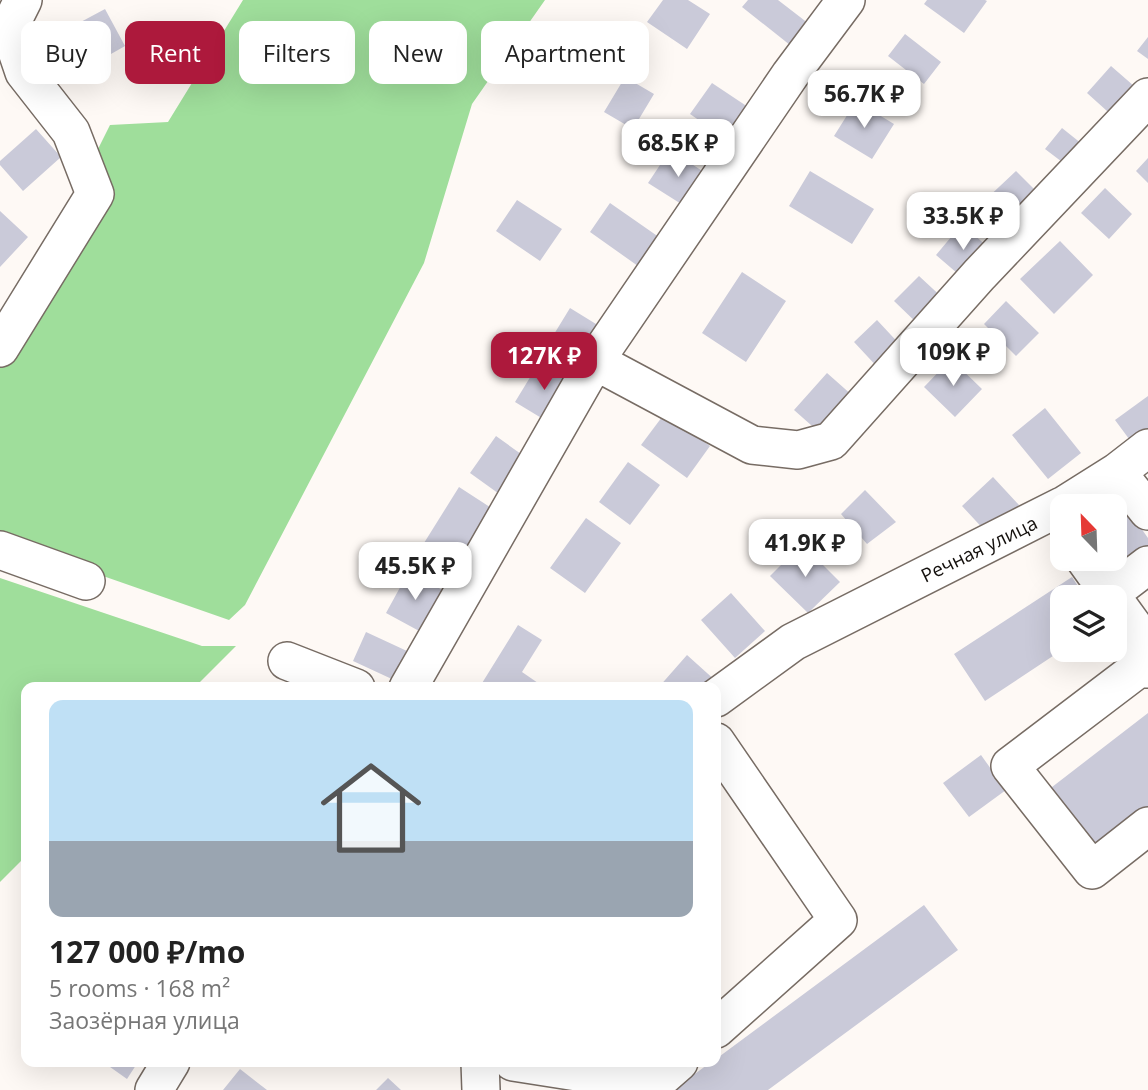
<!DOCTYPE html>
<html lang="en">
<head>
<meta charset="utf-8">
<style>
  :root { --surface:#fff; --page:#f2f2f2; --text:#222; --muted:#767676; --line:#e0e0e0; --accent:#ad193c }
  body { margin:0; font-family:"Open Sans",sans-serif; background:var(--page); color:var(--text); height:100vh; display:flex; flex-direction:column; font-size:26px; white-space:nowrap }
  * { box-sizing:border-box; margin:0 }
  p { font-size:23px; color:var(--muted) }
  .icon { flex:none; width:38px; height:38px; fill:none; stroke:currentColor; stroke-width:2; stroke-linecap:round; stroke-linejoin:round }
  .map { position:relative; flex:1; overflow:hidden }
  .drawer { position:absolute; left:21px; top:682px; width:700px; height:385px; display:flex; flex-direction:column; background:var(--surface); border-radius:14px; box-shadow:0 7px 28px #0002 }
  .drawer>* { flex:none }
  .banner { position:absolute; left:21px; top:21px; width:700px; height:63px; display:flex; gap:14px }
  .needle { width:46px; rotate:337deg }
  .fabs { position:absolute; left:1050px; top:494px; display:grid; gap:14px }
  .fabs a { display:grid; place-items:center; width:77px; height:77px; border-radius:14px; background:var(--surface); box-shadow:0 7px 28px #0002; font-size:35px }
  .price { position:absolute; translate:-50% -60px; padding:0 16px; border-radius:14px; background:#fff; color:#222; font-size:23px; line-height:46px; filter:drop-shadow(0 2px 4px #0008) }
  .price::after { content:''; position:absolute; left:50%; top:42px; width:21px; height:16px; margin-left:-10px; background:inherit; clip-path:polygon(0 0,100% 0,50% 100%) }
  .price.on { background:var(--accent); color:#fff }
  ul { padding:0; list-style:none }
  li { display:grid; align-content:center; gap:14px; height:371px; padding:0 28px }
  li+li { border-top:2px solid var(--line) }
  li span { display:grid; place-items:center; height:217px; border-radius:14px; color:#555 }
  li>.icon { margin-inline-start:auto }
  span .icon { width:126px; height:126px; fill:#fffc; stroke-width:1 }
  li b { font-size:30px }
  .tag { padding:0 24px; border-radius:14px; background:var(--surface); box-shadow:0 7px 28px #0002; font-size:24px; line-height:63px }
  .tag.on { background:var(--accent); color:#fff }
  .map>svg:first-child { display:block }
  .green { fill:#9fde9b }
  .building { fill:#cacad9 }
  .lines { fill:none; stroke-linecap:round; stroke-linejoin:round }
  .minor-casing { stroke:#776c64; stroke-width:40 }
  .minor { stroke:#fff; stroke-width:37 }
  .labels { text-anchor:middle; stroke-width:7; stroke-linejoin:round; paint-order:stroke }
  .street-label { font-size:19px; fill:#14100d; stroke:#fff }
</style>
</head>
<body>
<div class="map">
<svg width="1148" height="1090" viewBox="0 0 1148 1090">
  <rect width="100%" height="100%" fill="#fef9f5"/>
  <!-- green -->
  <path class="green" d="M243,0H545L472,104L424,263L245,605L229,620L0,540V345L110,125L168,122Z
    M0,578L202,646H236L194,688H26V856L0,882Z"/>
  <!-- building -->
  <path class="building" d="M663,0H688L710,14L687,49L647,22Z
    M748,0H778L813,27L795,49L742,7Z
    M927,0H985L987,1L964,33L924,4Z
    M105,9L125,46L97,62L77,24Z
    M905,34L941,62L924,84L888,56Z
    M1148,37V59L1137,51Z
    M1111,66L1142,93L1117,120L1087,93Z
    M625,77L654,94L633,129L604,112Z
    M712,83L751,109L729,141L690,114Z
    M856,101L894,124L872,159L834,136Z
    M1062,128L1087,148L1070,168L1045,149Z
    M36,129L61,157L23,191L0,165V161Z
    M670,150L707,174L686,207L648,183Z
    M1148,158V183L1136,171Z
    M810,171L874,209L852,244L789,206Z
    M1016,171L1043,198L1010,230L983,202Z
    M1105,188L1132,214L1109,239L1081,213Z
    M517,200L562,229L540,261L496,231Z
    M610,203L666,242L645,271L590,232Z
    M0,211L28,237L0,267Z
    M962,224L990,249L964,279L936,255Z
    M1060,241L1093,275L1054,314L1020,279Z
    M742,272L786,301L746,362L702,333Z
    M919,276L946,301L921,327L894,301Z
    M1006,301L1039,333L1016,356L984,324Z
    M570,308L609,332L587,367L548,344Z
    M877,320L904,349L881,371L854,342Z
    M951,359L982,389L955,417L924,387Z
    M540,361L573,381L548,422L515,402Z
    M827,373L853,396L820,433L794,410Z
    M1148,396V438L1135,447L1115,420Z
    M1045,408L1081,453L1048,479L1012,435Z
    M665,413L710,446L687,478L641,445Z
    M496,436L528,459L502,496L470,473Z
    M628,462L660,485L630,525L599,502Z
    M993,477L1019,505L988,534L962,506Z
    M459,487L496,511L461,566L424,543Z
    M865,490L896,522L867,544L841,514Z
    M1116,493L1148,538V546L1110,573L1100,558H1115V506H1097Z
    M586,518L621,543L585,593L550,568Z
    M802,544L840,582L808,613L770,576Z
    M409,571L444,591L421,632L386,613Z
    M1072,577L1085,597H1062V650L985,701L954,654Z
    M731,593L765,631L735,658L701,620Z
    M518,625L542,640L522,672L538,683L535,688H479Z
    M366,632L407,651L394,680L353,661Z
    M687,655L717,682L712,688H658Z
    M1148,713V808L1090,853L1043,794Z
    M981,755L1006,790L969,817L943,783Z
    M924,905L958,950L768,1090H673L711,1062H716V1059Z
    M103,1062H138L127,1079Z
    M240,1069L267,1090H223Z
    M388,1078L401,1090H376Z"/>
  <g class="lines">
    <!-- minor casing -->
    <g class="minor-casing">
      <path id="minor" d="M0,348L95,194L71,132L24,72L9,28L23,0
        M595,361L752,445L798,450L831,441L979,275L1148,97
        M1117,472L1148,511
        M1063,506L1117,472L1148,448
        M0,550L86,581
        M1084,558L1112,597
        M1110,594L1148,565
        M1115,601L1136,630L1139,668
        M287,661L356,688
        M1148,669L1139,668L1010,766L1092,870L1148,826
        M408,688L595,361L790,75L846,0
        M716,698L793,642L1062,506
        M716,742L838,920L716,1029
        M480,1062L481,1090
        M513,1062L654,1084L679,1062
        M154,1090L171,1062"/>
    </g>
    <!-- minor -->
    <use href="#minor" class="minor"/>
  </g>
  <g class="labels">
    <!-- street labels -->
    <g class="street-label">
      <text transform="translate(979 549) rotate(-26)" y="7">Речная улица</text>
    </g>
  </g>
</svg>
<div class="fabs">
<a><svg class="needle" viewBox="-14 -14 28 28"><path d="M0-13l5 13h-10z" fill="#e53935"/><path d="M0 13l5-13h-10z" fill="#767676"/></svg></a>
<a><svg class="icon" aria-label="layers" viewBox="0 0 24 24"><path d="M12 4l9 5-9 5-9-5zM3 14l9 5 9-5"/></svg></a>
</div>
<b class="price" style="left:864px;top:130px">56.7K ₽</b>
<b class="price" style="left:678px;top:179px">68.5K ₽</b>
<b class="price" style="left:963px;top:252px">33.5K ₽</b>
<b class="price" style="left:953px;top:388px">109K ₽</b>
<b class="price on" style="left:544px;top:392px">127K ₽</b>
<b class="price" style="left:805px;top:579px">41.9K ₽</b>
<b class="price" style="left:415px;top:602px">45.5K ₽</b>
<div class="banner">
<a class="tag">Buy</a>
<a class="tag on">Rent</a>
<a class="tag">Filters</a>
<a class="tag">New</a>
<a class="tag">Apartment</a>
</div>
<section class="drawer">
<ul>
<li><span style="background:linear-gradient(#bfe0f5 65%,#9aa5b1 0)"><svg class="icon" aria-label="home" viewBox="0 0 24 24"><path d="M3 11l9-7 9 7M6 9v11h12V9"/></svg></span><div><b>127 000 ₽/mo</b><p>5 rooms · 168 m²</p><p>Заозёрная улица</p></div></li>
</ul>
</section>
</div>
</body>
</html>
